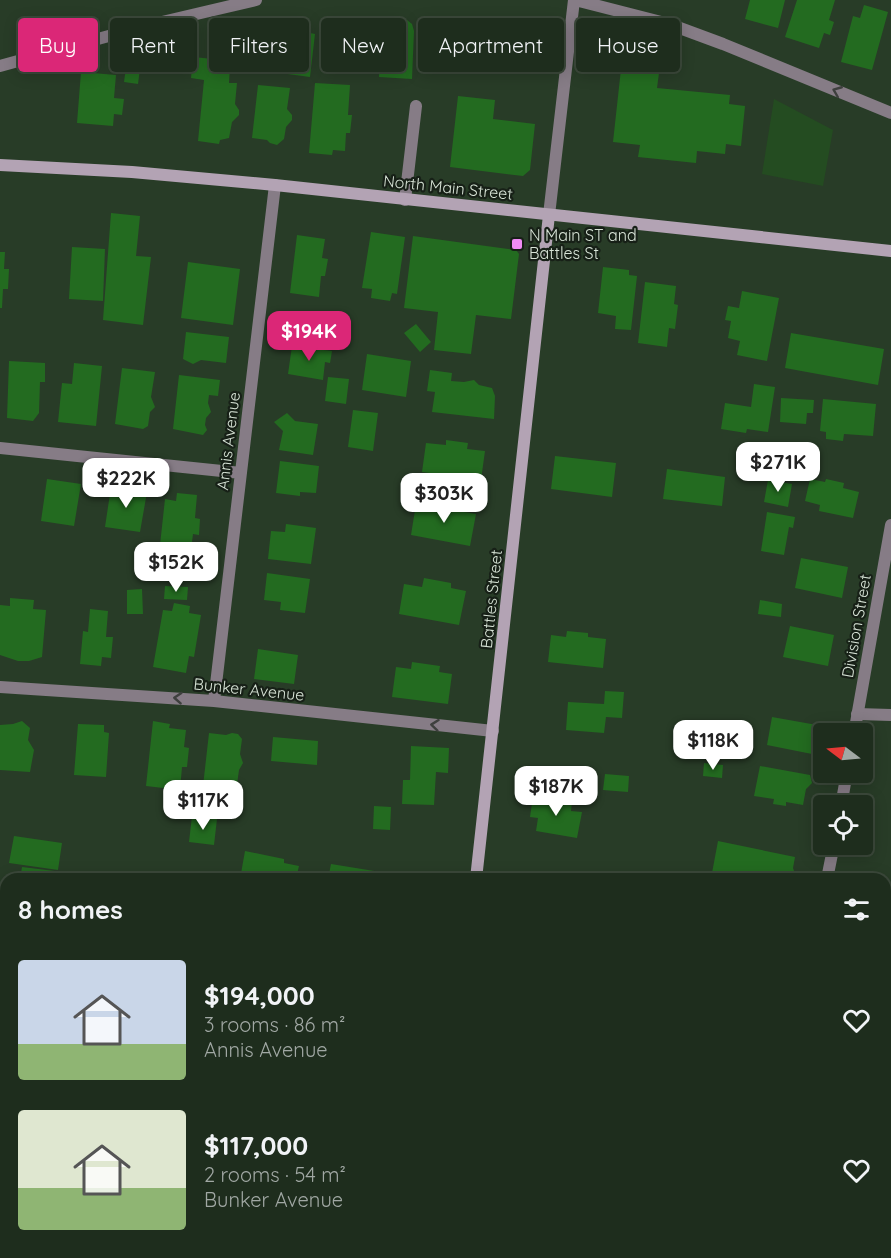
<!DOCTYPE html>
<html lang="en">
<head>
<meta charset="utf-8">
<style>
  :root { --surface:#1e2d1d; --page:#263526; --text:#f1f3f6; --muted:#a1a8a4; --line:#3c493b; --accent:#db2777 }
  body { margin:0; font-family:Quicksand,sans-serif; background:var(--page); color:var(--text); height:100vh; display:flex; flex-direction:column; font-size:22px; white-space:nowrap }
  * { box-sizing:border-box; margin:0 }
  p { font-size:20px; color:var(--muted) }
  .icon { flex:none; width:33px; height:33px; fill:none; stroke:currentColor; stroke-width:2; stroke-linecap:round; stroke-linejoin:round }
  .map { position:relative; flex:1; overflow:hidden }
  .panel { position:absolute; left:0px; top:873px; width:891px; height:386px; display:flex; flex-direction:column; background:var(--surface); border-radius:18px 18px 0 0; box-shadow:0 3px 15px #0003,0 0 0 2px var(--line) }
  .panel>* { flex:none }
  .banner { position:absolute; left:18px; top:18px; width:855px; height:54px; display:flex; gap:12px }
  .needle { width:39px; rotate:286deg }
  .tools { position:absolute; left:813px; top:723px; display:grid; gap:12px }
  .tools a { display:grid; place-items:center; width:60px; height:60px; border-radius:6px; background:var(--surface); box-shadow:0 3px 15px #0003,0 0 0 2px var(--line); font-size:30px }
  .price { position:absolute; translate:-50% -51px; padding:0 14px; border-radius:12px; background:#fff; color:#222; font-size:20px; line-height:39px; filter:drop-shadow(0 2px 3px #0008) }
  .price::after { content:''; position:absolute; left:50%; top:36px; width:18px; height:14px; margin-left:-9px; background:inherit; clip-path:polygon(0 0,100% 0,50% 100%) }
  .price.current { background:var(--accent); color:#fff }
  ul { padding:0; list-style:none }
  li { display:flex; align-items:center; gap:18px; height:150px; padding:0 18px }
  li span { display:grid; place-items:center; flex:none; width:168px; height:120px; border-radius:6px; color:#555 }
  li>.icon { margin-inline-start:auto }
  span .icon { width:72px; height:72px; fill:#fffc; stroke-width:1 }
  li b { font-size:26px }
  h2 { display:flex; justify-content:space-between; align-items:center; height:72px; padding:0 18px; font-size:26px }
  .tag { padding:0 21px; border-radius:6px; background:var(--surface); box-shadow:0 3px 15px #0003,0 0 0 2px var(--line); font-size:21px; line-height:54px }
  .tag.current { background:var(--accent); color:#fff }
  .map>svg:first-child { display:block }
  .green { fill:#244c21 }
  .building { fill:#236b20 }
  .lines { fill:none; stroke-linecap:round; stroke-linejoin:round }
  .lane { stroke:#867c86; stroke-width:12 }
  .street { stroke:#867c86; stroke-width:12 }
  .secondary { stroke:#b3a3b4; stroke-width:12 }
  .oneway { stroke:#3e403e }
  .poi-dot { fill:#f08bf5; stroke:#172017; stroke-width:2 }
  .labels { text-anchor:middle; stroke-width:4.5; stroke-linejoin:round; paint-order:stroke }
  .street-label { font-size:16px; fill:#d8e4d7; stroke:#172017 }
  .poi-label { font-size:16px; fill:#d8e4d7; stroke:#172017; text-anchor:start }
</style>
</head>
<body>
<div class="map">
<svg width="891" height="1258" viewBox="0 0 891 1258">
  <rect width="100%" height="100%" fill="#283c27"/>
  <!-- green -->
  <path class="green" d="M774,99L833,130L823,186L762,174Z"/>
  <!-- building -->
  <path class="building" d="M750,0H785L778,28L745,19Z
    M797,0H835L829,20L834,22L830,35L824,33L819,48L785,37Z
    M864,5L888,12L872,70L841,62L853,16L860,18Z
    M382,18L407,20L412,24L414,31L412,79L379,77Z
    M498,26H505L516,31L542,36L536,74L474,65L479,27L491,29Z
    M298,27L311,28L310,33L315,34L310,77L265,71V66L252,64L255,45L267,46L268,35L282,36V30L297,31Z
    M193,57L223,60V65L230,66L229,83H237L235,104L239,110V115L232,122L229,138L220,140L219,144L198,141L204,80L191,78Z
    M127,60L141,61L138,84L124,82Z
    M621,69L659,73L657,88L730,95L729,104L745,106L741,146L726,144L725,154L697,151L696,163L638,157L640,145L613,142Z
    M81,72L116,75L114,98L124,99L122,115L114,114L113,126L77,123Z
    M315,83L350,85L348,115H352L350,133H346L345,151L333,150L332,155L309,153Z
    M258,85L290,88L287,109L292,115V120L286,127L284,139L277,145L270,143L267,140L252,138Z
    M458,96L495,100L493,119L535,124L530,170L523,176L450,167Z
    M111,213L140,216L136,256L151,257L143,325L103,320Z
    M371,232L405,237L397,294L392,293L390,301L371,298L372,289L362,288Z
    M297,235L325,239L322,258L328,259L325,276H321L319,297L290,293Z
    M413,236L516,250L519,254L511,319L476,315L471,354L434,350L438,312L404,308Z
    M72,247L105,249L103,301L69,299Z
    M0,252H5L4,269H9L8,289H3L2,308H0Z
    M188,262L240,269L233,325L181,318Z
    M603,267L629,270V275L637,276L631,330L615,329L616,316L598,313Z
    M645,282L676,286L674,304L678,305L675,329L669,328L667,347L638,343Z
    M742,291L779,298L767,361L737,355L740,341L728,338L731,321L725,320L728,306L739,308Z
    M290,314L324,317L323,342L288,338Z
    M416,324L431,342L420,352L404,333Z
    M186,332L229,337L226,363L201,360L193,364L183,359Z
    M791,333L884,349L878,385L785,368Z
    M292,346L332,351L330,363L325,362L323,380L288,374Z
    M367,354L411,361L406,397L362,390Z
    M9,361L45,363V382H40L39,413L33,421L7,418Z
    M74,363L102,366L96,426L58,422L62,383L72,384Z
    M122,368L155,372L151,397L155,407L150,412L148,426L143,429L115,424Z
    M430,370L452,373L451,381L464,382L474,380L479,385L492,388L495,396L494,419L432,412L435,392L427,391Z
    M179,375L220,380L218,396L209,395L208,403L211,412L206,418L205,425L207,430L203,435L173,429Z
    M328,377L349,379L346,404L325,401Z
    M754,384L775,387L768,432L747,429L746,433L721,429L725,403L751,407Z
    M781,398L814,400L813,413H807L806,424L780,422Z
    M823,399L876,404L873,436L844,434L843,441L826,439V432L820,431Z
    M353,410L378,413L373,451L348,447Z
    M287,413L295,421L318,424L313,455L279,450L283,431L274,422Z
    M446,440L468,443L467,449L485,451L481,480L422,472L426,443L446,445Z
    M802,454L813,456L809,472L798,469Z
    M555,456L616,463L612,497L551,489Z
    M280,461L319,466L316,493L300,492V496L276,493Z
    M667,469L725,477L722,506L663,499Z
    M47,479L81,484L74,526L41,521Z
    M810,479L825,482L826,479L844,483L843,488L859,492L853,518L819,511L820,505L805,501Z
    M768,480L792,484L788,507L764,502Z
    M111,487L147,492L140,532L105,527Z
    M177,493L197,495L195,518L200,519L199,535L193,534L190,558L184,557V564L168,563L169,555L159,554L165,499L176,501Z
    M438,502L460,506L459,511L476,514L470,546L411,535L416,504L436,508Z
    M767,512L795,517L793,528L789,527L784,555L761,551Z
    M286,524L316,528L311,564L268,559L271,531L285,532Z
    M801,558L848,567L842,598L795,588Z
    M267,573L310,579L305,613L280,610L281,602L264,600Z
    M424,578L451,583V588L466,591L459,625L399,614L404,584L422,587Z
    M165,586L188,587L187,600L164,599Z
    M142,589L143,614H127V590Z
    M10,598L34,600L33,609L46,610L42,657L29,661H18L0,655V605L10,606Z
    M760,600L782,604L781,617L758,614Z
    M174,603L190,606L189,613L201,615L194,657L189,656L186,673L153,667L163,610L172,611Z
    M90,609L108,611L106,637H113L111,658L102,657L101,666L80,664L83,631L88,632Z
    M790,626L834,635L828,666L783,657Z
    M567,631L588,633V637L606,639L603,668L548,662L551,635L566,637Z
    M258,649L298,655L294,684L254,679Z
    M412,662L440,666L439,672L452,674L448,704L392,697L396,667L411,669Z
    M605,691L624,692L622,718L606,717L604,733L566,730L568,702L604,704Z
    M772,717L817,725L812,754L767,745Z
    M22,721L30,728L28,740L34,750L30,772L0,770V725L13,724Z
    M153,721L170,724L169,728L186,730L184,747L189,748L187,767H182L180,790L146,786Z
    M78,724L104,725V732L109,733L106,777L74,775Z
    M209,733L226,735L232,733L238,734L242,739L240,754L243,763L239,770L235,799L202,795Z
    M273,737L318,741L317,765L271,761Z
    M411,746L449,748L448,773L436,772L434,805L402,804L403,780H410Z
    M704,763L723,765L722,778L703,776Z
    M760,766L810,775L812,783L806,789L803,805L786,802V806L773,804L774,799L754,796Z
    M605,774L629,776L628,792L603,790Z
    M533,796L572,802L571,811L582,812L577,838L536,831L538,818L530,817Z
    M374,806L391,807L390,830L373,829Z
    M192,816L217,819L214,845L189,842Z
    M14,836L62,843L58,870L9,863Z
    M718,841L795,857L793,868L795,874V879H725L726,875L712,873Z
    M245,851L284,859V863L299,866L296,879H240Z
    M331,864L399,875V879H328Z
    M22,867L63,872L62,879H20Z
    M4,921H6V968L0,967Z
    M885,970L891,971V1034H885Z
    M885,1091L891,1092V1131L885,1130Z
    M0,1103L6,1104V1152L0,1151Z
    M885,1214L891,1215V1252L885,1251Z"/>
  <g class="lines">
    <!-- lane -->
    <path class="lane" d="M405,200L416,106
      M857,714L891,715"/>
    <!-- street -->
    <path class="street" d="M575,0L669,24L723,44L891,113
      M0,66L145,26L256,0
      M549,215L574,0
      M0,448L241,473
      M0,687L214,701L493,731
      M214,701L275,185
      M854,734L891,525
      M841,806L847,772
      M827,879L834,844
      M885,923L891,922
      M0,1021L6,1022
      M597,1252L632,1258
      M431,1258L432,1252
      M784,1258L785,1252"/>
    <!-- secondary -->
    <path class="secondary" d="M0,165L132,172L275,185L891,251
      M476,879L549,215
      M289,1258L292,1252"/>
  </g>
  <!-- one-way arrows -->
  <defs><path id="oneway-chevron" d="M-2-3.5L2.5 0L-2 3.5" fill="none" stroke-width="1.6" stroke-linecap="round" stroke-linejoin="round" transform="scale(1.5)"/></defs>
  <g class="oneway">
    <use href="#oneway-chevron" transform="translate(837 91) rotate(-158)"/>
    <use href="#oneway-chevron" transform="translate(178 698) rotate(-176)"/>
    <use href="#oneway-chevron" transform="translate(435 725) rotate(-174)"/>
  </g>
  <!-- markers -->
  <rect class="poi-dot" x="511" y="238" width="12" height="12" rx="3"/>
  <g class="labels">
    <!-- street labels -->
    <g class="street-label">
      <text transform="translate(448 187) rotate(6)" y="6">North Main Street</text>
      <text transform="translate(228 441) rotate(-83)" y="6">Annis Avenue</text>
      <text transform="translate(491 599) rotate(-84)" y="6">Battles Street</text>
      <text transform="translate(856 626) rotate(-80)" y="6">Division Street</text>
      <text transform="translate(249 689) rotate(6)" y="6">Bunker Avenue</text>
    </g>
    <!-- poi labels -->
    <g class="poi-label">
      <text x="529" y="241">N Main ST and<tspan x="529" dy="18">Battles St</tspan></text>
    </g>
  </g>
</svg>
<div class="tools">
<a><svg class="needle" viewBox="-14 -14 28 28"><path d="M0-13l5 13h-10z" fill="#e53935"/><path d="M0 13l5-13h-10z" fill="#a1a8a4"/></svg></a>
<a><svg class="icon" aria-label="locate" viewBox="0 0 24 24"><circle cx="12" cy="12" r="6"/><path d="M12 2v4M12 18v4M2 12h4M18 12h4"/></svg></a>
</div>
<b class="price current" style="left:309px;top:362px">$194K</b>
<b class="price" style="left:778px;top:493px">$271K</b>
<b class="price" style="left:126px;top:509px">$222K</b>
<b class="price" style="left:444px;top:524px">$303K</b>
<b class="price" style="left:176px;top:593px">$152K</b>
<b class="price" style="left:713px;top:771px">$118K</b>
<b class="price" style="left:556px;top:817px">$187K</b>
<b class="price" style="left:203px;top:831px">$117K</b>
<div class="banner">
<a class="tag current">Buy</a>
<a class="tag">Rent</a>
<a class="tag">Filters</a>
<a class="tag">New</a>
<a class="tag">Apartment</a>
<a class="tag">House</a>
</div>
<section class="panel">
<h2>8 homes<svg class="icon" aria-label="filters" viewBox="0 0 24 24"><path d="M4 7h16M4 17h16"/><circle cx="9" cy="7" r="2"/><circle cx="15" cy="17" r="2"/></svg></h2>
<ul>
<li><span style="background:linear-gradient(#c9d6e8 70%,#8fb573 0)"><svg class="icon" aria-label="home" viewBox="0 0 24 24"><path d="M3 11l9-7 9 7M6 9v11h12V9"/></svg></span><div><b>$194,000</b><p>3 rooms · 86 m²</p><p>Annis Avenue</p></div><svg class="icon" aria-label="heart" viewBox="0 0 24 24"><path d="M12 20l-8-8c-3-5 5-10 8-4 3-6 11-1 8 4z"/></svg></li>
<li><span style="background:linear-gradient(#dfe7d0 65%,#8fb573 0)"><svg class="icon" aria-label="home" viewBox="0 0 24 24"><path d="M3 11l9-7 9 7M6 9v11h12V9"/></svg></span><div><b>$117,000</b><p>2 rooms · 54 m²</p><p>Bunker Avenue</p></div><svg class="icon" aria-label="heart" viewBox="0 0 24 24"><path d="M12 20l-8-8c-3-5 5-10 8-4 3-6 11-1 8 4z"/></svg></li>
</ul>
</section>
</div>
</body>
</html>
